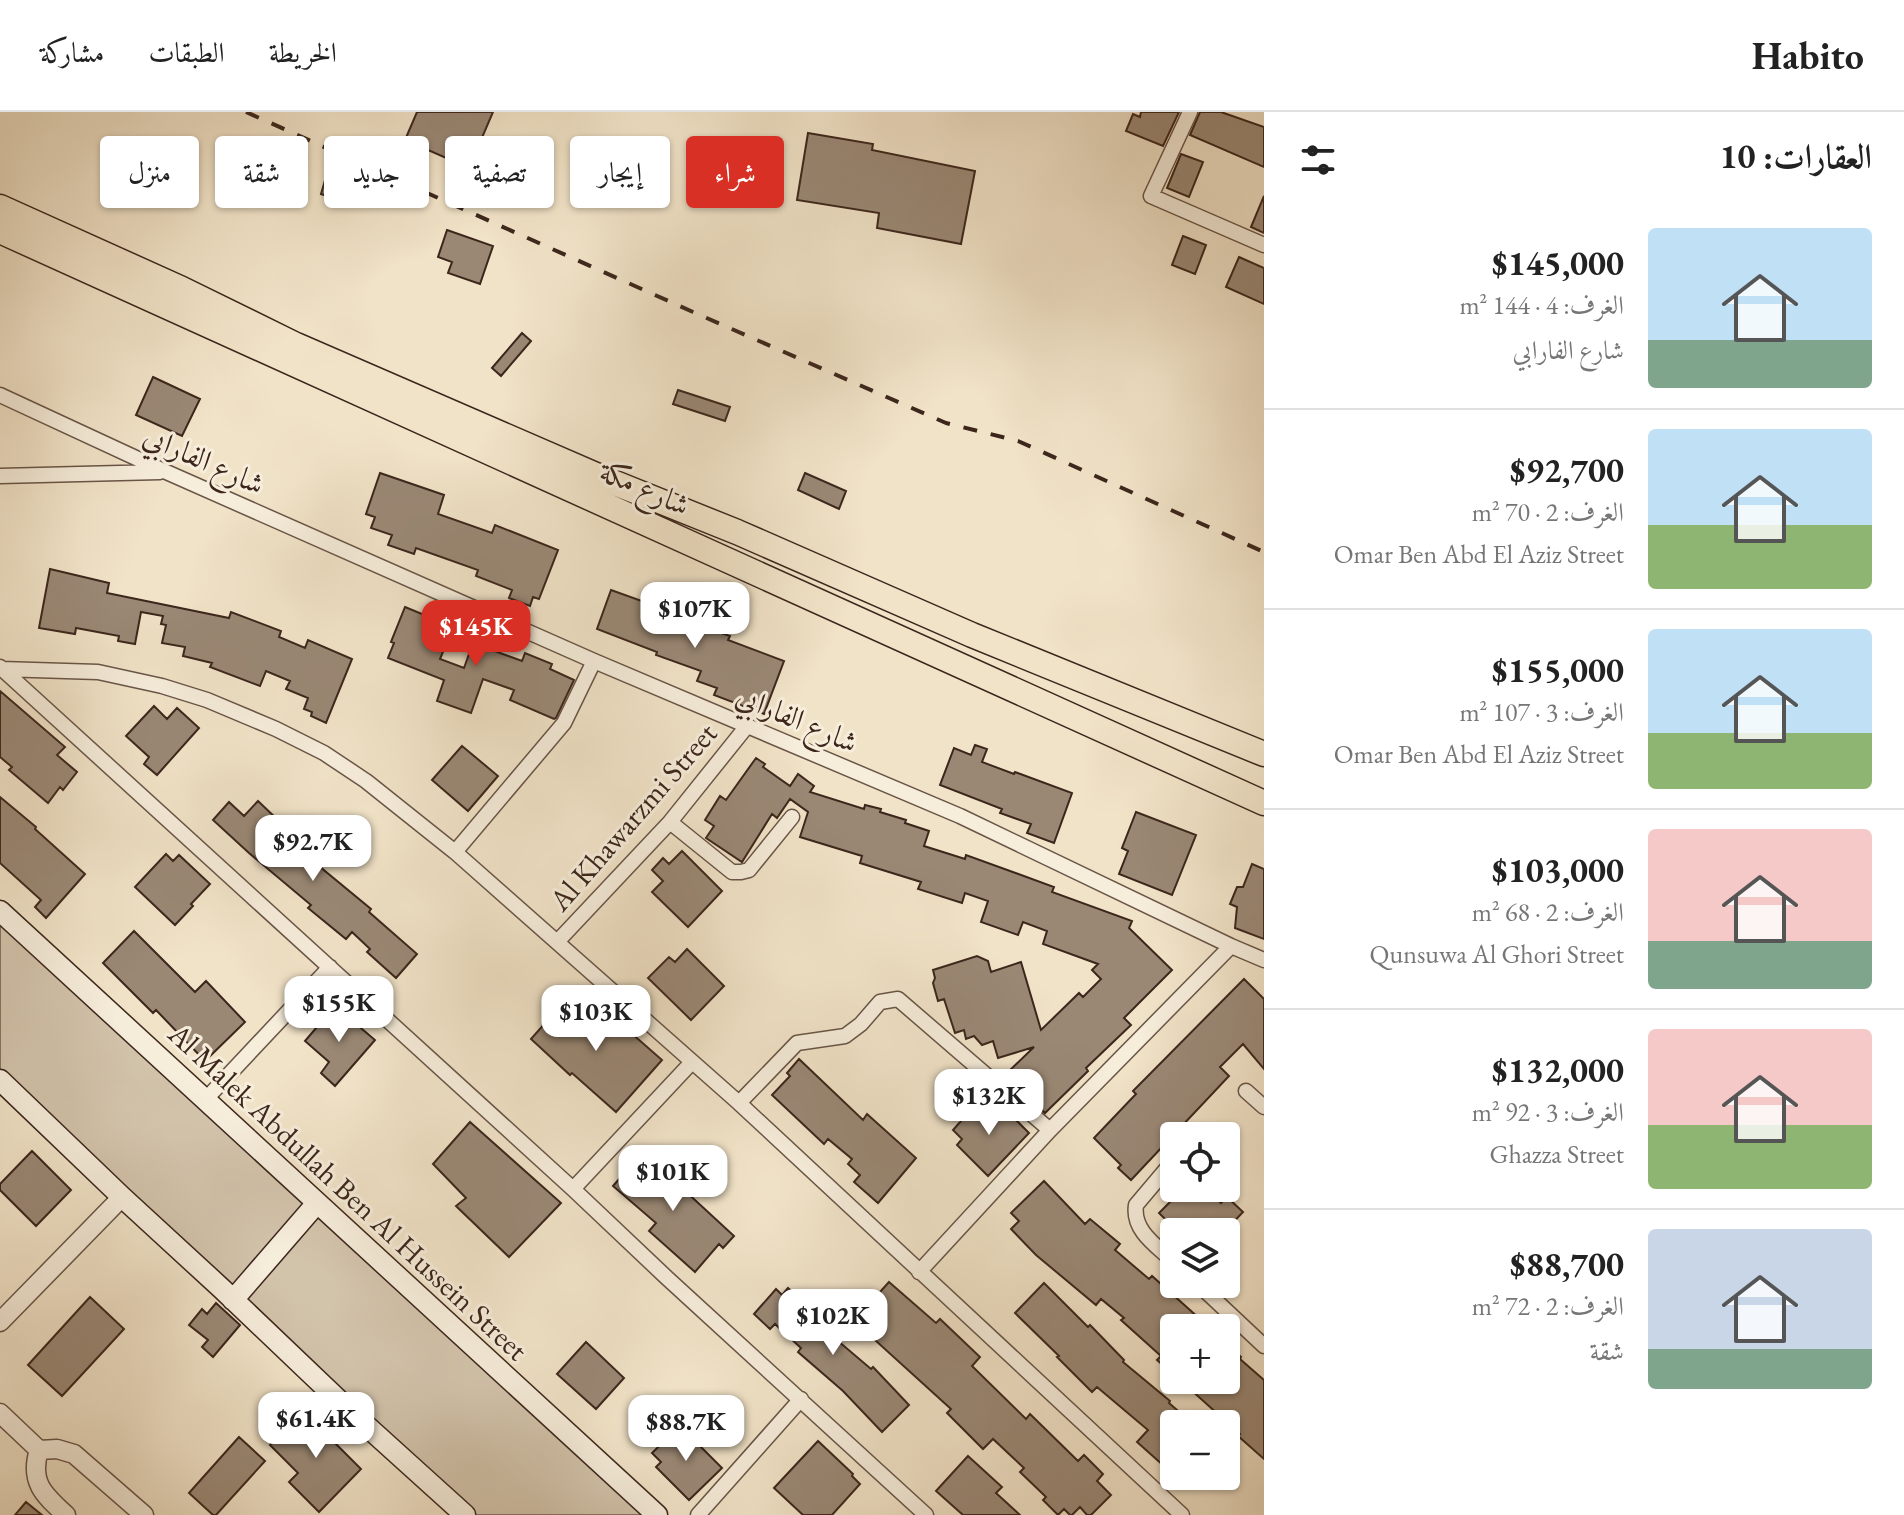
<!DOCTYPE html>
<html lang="ar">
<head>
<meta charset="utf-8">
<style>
  :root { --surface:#fff; --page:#f6f6f6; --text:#222; --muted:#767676; --line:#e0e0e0; --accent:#d93025 }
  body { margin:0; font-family:"EB Garamond",Amiri,serif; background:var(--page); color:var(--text); direction:rtl; height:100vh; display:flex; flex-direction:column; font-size:30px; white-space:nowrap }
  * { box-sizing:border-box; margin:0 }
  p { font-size:26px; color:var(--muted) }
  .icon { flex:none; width:44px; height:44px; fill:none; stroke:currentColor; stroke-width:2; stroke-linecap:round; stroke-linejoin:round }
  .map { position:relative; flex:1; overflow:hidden; direction:ltr }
  .side { display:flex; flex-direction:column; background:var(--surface); width:640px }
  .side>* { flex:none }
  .banner { position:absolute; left:24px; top:24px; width:760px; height:72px; direction:rtl; display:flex; gap:16px }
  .controls { position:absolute; left:1160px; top:1010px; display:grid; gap:16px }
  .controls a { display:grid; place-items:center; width:80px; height:80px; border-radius:8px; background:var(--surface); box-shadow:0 2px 6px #0004; font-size:40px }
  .price { position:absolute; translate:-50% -68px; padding:0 18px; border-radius:16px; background:#fff; color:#222; font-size:26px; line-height:52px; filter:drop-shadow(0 2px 4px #0008) }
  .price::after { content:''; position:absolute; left:50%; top:48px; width:24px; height:18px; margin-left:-12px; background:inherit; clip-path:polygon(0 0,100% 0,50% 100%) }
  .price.on { background:var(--accent); color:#fff }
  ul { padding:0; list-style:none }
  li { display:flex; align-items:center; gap:24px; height:200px; padding:0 32px }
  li+li { border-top:2px solid var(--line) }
  li span { display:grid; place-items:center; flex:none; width:224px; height:160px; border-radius:8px; color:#555 }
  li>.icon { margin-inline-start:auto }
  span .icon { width:96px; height:96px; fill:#fffc; stroke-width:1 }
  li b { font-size:34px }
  h2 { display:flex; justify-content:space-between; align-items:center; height:96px; padding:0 32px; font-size:34px }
  .pill { padding:0 28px; border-radius:8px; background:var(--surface); box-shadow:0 2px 6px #0004; font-size:28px; line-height:72px }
  .pill.on { background:var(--accent); color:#fff }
  header { display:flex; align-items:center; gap:48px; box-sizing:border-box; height:112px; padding:0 40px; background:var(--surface); border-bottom:2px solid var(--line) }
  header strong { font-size:38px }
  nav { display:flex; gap:44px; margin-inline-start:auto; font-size:28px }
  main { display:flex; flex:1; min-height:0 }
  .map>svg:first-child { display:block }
  .green { fill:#d2c3ab; stroke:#877464; stroke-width:2 }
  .building { fill:#9a8875; stroke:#3c261c; stroke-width:2 }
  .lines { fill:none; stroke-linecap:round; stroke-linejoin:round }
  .minor-casing { stroke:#695547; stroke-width:17 }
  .tertiary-casing { stroke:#695547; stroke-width:21 }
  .secondary-casing { stroke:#3c261c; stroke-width:23 }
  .primary-casing { stroke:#3c261c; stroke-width:27 }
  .minor { stroke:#f6eddb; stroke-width:14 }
  .tertiary { stroke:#f6eddb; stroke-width:18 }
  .secondary { stroke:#f6eddb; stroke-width:20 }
  .primary { stroke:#f1e3c8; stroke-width:24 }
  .rail { stroke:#3c261c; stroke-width:4; stroke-dasharray:14 14; stroke-linecap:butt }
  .labels { text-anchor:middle; stroke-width:6; stroke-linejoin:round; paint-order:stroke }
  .street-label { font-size:30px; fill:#3c261c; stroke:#f6eddb }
</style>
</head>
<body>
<header>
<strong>Habito</strong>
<nav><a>الخريطة</a><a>الطبقات</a><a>مشاركة</a></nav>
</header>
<main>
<section class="side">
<h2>العقارات: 10<svg class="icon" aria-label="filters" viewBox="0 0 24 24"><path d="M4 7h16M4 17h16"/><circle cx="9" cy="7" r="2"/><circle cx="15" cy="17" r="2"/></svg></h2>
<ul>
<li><span style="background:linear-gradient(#bfe0f5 70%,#7fa58c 0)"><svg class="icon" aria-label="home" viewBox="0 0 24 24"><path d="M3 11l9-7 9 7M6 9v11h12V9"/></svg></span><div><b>$145,000</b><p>الغرف: 4 · 144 m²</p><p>شارع الفارابي</p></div></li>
<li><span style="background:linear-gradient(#bfe0f5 60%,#8fb573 0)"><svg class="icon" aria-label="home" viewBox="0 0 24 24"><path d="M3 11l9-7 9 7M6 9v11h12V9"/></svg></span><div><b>$92,700</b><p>الغرف: 2 · 70 m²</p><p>Omar Ben Abd El Aziz Street</p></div></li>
<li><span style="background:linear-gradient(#bfe0f5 65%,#8fb573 0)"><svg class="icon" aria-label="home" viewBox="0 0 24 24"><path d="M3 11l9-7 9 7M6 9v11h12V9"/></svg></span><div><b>$155,000</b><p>الغرف: 3 · 107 m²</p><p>Omar Ben Abd El Aziz Street</p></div></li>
<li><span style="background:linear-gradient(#f6c9c9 70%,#7fa58c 0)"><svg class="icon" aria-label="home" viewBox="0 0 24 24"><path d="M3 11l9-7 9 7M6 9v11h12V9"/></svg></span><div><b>$103,000</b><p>الغرف: 2 · 68 m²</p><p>Qunsuwa Al Ghori Street</p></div></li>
<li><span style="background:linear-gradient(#f6c9c9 60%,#8fb573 0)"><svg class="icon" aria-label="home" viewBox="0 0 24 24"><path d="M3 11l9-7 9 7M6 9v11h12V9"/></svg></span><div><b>$132,000</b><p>الغرف: 3 · 92 m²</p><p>Ghazza Street</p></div></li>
<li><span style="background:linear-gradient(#c9d6e8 75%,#7fa58c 0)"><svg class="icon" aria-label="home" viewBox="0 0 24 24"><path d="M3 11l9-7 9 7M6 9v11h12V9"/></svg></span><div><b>$88,700</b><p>الغرف: 2 · 72 m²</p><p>شقة</p></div></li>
</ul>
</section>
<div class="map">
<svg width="1264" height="1403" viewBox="0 0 1264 1403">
  <rect width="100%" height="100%" fill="#f1e3c8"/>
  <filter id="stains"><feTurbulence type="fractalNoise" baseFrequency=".0025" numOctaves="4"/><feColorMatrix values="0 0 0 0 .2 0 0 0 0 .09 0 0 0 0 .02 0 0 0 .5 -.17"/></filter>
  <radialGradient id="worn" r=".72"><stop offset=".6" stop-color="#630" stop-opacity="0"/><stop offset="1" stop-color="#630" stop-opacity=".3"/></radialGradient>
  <!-- green -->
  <path class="green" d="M0,800L650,1403H473L0,969Z"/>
  <!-- building -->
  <path class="building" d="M417,0H493L469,56L405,28Z
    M1141,0H1179L1163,34L1126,19L1133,2L1140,5Z
    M1200,0H1221L1264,15V55L1190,23Z
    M808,21L873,32L872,38L975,59L961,132L877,116L879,101L797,88Z
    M758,35L774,41L762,84L735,73L740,59L749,63Z
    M1181,42L1203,50L1189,85L1167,76Z
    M326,65L351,73L346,90L321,82Z
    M1264,84V121L1251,115Z
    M447,118L493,134L480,172L448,161L452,150L438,145Z
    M1183,124L1206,133L1195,162L1172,153Z
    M1239,145L1264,156V192L1226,175Z
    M522,221L531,229L501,264L492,256Z
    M153,265L200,287L182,324L136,303Z
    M678,278L730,295L725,309L673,292Z
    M380,361L444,383L438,402L492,421L495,413L558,438L539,487L533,485L530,494L509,486L512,478L476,464L478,458L416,436L414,442L388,433L392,423L371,416L375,405L366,402Z
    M805,361L846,379L839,397L798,378Z
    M50,457L109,471L107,481L229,506L231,500L281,519L279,525L305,536L308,528L352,547L326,611L311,604L312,600L304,597L308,586L286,577L290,569L266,559L260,574L210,555L212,551L183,544L185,535L162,531L166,513L161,512L163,504L141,500L135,532L118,529L119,524L76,516L75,522L39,516Z
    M611,478L667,498L666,501L730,524L728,528L784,549L764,602L714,583L717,576L697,569L701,559L656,543L657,540L597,517Z
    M405,495L444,511L443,514L452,518L440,547L464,556L473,531L522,549L525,541L552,552L550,557L574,568L556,606L554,607L510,588L514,578L483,567L471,601L437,589L444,568L388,546L394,531L391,530Z
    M0,579L65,635L57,643L77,660L63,678L60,675L48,691L9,658L12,655L0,645Z
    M154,594L167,607L177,596L199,616L157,663L144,652L149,645L126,624Z
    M975,633L987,637L982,650L1014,662L1015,660L1072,681L1054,731L1027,721L1031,712L1000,701L1002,697L940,673L954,636L971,643Z
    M462,634L498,664L468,699L432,668Z
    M756,646L765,652L763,655L790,674L798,662L814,674L810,680L864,697L865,693L881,697L880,700L906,708L905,711L929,719L924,734L965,747L966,743L1054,775L1052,780L1132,809L1129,816L1172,858L1124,906L1131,913L1086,956L1088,959L1045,1001L1032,989L1031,985L1007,961L1034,935L998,946L993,929L982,933L974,924L966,927L964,918L955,921L944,887L938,889L933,871L935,866L933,858L977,844L988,849L991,860L1021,850L1041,918L1079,881L1083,885L1101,867L1092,858L1098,852L1043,832L1047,819L1023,810L1018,823L981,810L988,789L965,781L962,791L918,777L921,770L860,751L862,744L800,725L808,700L790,687L777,706L772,702L742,750L706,726L714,714L705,708L720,684L726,688Z
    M0,685L36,715L35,717L85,762L46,806L35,795L41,788L0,751Z
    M258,689L279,709L277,711L322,750L319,754L371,797L369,800L417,842L396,866L367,840L370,837L352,820L346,827L308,796L311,793L249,741L213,708L229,690L244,704Z
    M1136,700L1196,723L1172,783L1119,762L1128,739L1122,736Z
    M682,739L722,779L688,815L652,780L663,769L652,758L663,746L669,752Z
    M166,742L173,749L179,743L210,772L191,792L193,794L175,813L135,775Z
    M1252,752L1264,757V827L1235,816L1237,795L1230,792L1237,775H1243Z
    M134,819L195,880L206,869L245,910L205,949L156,898L153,901L103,851Z
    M687,837L724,874L691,908L648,866L669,845L675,850Z
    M1244,867L1264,887V957L1243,932L1220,955L1229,964L1131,1068L1118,1056L1121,1053L1094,1026L1136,982L1133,979Z
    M571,882L615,922L622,913L662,948L616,1000L572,961L570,963L531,927Z
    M335,894L375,928L335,974L321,961L329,950L305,929Z
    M799,947L863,1008L867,1002L916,1046L878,1091L854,1070L860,1063L848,1052L852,1047L828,1027L824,1032L772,983L790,964L787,961Z
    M967,994L981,1008L990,998L996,1004L1004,996L1029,1021L988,1064L957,1033L962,1027L953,1018L961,1009L957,1005Z
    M470,1010L561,1091L509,1145L456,1094L466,1086L433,1052Z
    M32,1039L71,1078L36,1114L0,1078V1072Z
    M643,1040L734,1124L723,1136L719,1132L695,1160L649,1119L656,1111L613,1074Z
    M1044,1069L1085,1112L1090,1107L1120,1132L1115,1138L1149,1167L1152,1164L1210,1216H1174V1263L1157,1248L1161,1244L1121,1208L1124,1206L1101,1187L1096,1193L1036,1143L1011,1117L1019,1109L1011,1101Z
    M1184,1076H1205L1221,1091L1227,1085L1243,1100L1224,1120H1178L1159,1101Z
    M889,1170L936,1211L940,1207L980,1245L972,1254L1026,1307L1030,1302L1078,1349L1084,1343L1103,1362L1097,1369L1111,1383L1091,1403H1087L1080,1395L1072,1403H1070L1064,1397L1058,1403L1043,1388L1046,1385L1020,1360L1024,1356L993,1327L983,1337L947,1301L951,1297L854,1209Z
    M1044,1171L1088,1215L1090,1213L1124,1248L1123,1250L1170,1289L1169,1291L1193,1312H1174V1363L1137,1330L1148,1318L1097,1275L1092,1280L1057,1245L1059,1244L1015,1201Z
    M788,1176L843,1223L838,1229L871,1257L873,1255L909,1293L882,1320L843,1279L798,1240L801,1236L775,1212L770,1217L754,1202L776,1177L782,1183Z
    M90,1185L124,1217L62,1284L28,1253Z
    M216,1191L240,1213L213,1245L202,1235L208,1228L189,1213L202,1197L207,1202Z
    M586,1230L624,1266L596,1297L557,1262Z
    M1226,1231L1241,1245L1240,1247L1264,1268V1347L1238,1324L1240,1322L1180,1268H1226Z
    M319,1292L335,1308L323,1319L361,1357L319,1400L289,1370L298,1361L270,1333L281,1322L286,1326Z
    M680,1314L722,1356L689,1388L656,1355L661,1350L652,1341Z
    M239,1325L265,1349L216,1403H213L189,1381Z
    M818,1329L853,1362L852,1364L860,1372L832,1403H803L774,1376Z
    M968,1344L1002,1375L996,1381L1020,1403H963L936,1379Z
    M26,1390L42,1403H15Z"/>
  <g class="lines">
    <!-- minor casing -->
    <g class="minor-casing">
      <path id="minor" d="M1190,0L1151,84L1264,133
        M0,283L164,359L594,549L960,704L1231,834L1264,848
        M0,364L160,360
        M0,555L573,1077L667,1166L926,1403
        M1,557L98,560L162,574L207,588L276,617L324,641L366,669L455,740L739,991L1182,1403
        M670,710L732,760H741L749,758L792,705
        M455,740L564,611L594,549
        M557,830L670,710L747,614
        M1246,979L1264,995
        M205,988L330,855
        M739,991L797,931L845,924L861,912L880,890L898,887L1050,1018
        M1174,1048L1136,1093C1132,1119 1157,1134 1174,1150
        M573,1077L692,950
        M919,1160L1050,1018L1231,834
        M1198,1172L1264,1234
        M698,1403L801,1287"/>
    </g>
    <!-- tertiary casing -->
    <g class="tertiary-casing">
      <path id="tertiary" d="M0,1210L122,1085
        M0,1301L39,1338
        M39,1338L57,1337L74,1342L144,1403
        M39,1338C29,1370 44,1383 66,1403"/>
    </g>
    <!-- secondary casing -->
    <g class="secondary-casing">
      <path id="secondary" d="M0,799L657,1403
        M0,968L122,1085L221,1176L350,1299L465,1403
        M233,1188L317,1091"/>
    </g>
    <!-- primary casing -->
    <g class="primary-casing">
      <path id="primary" d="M0,95L182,177L296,233L605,367L737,420L972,523L1264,642
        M0,119L1264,691"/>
    </g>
    <!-- minor -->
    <use href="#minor" class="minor"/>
    <!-- tertiary -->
    <use href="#tertiary" class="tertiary"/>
    <!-- secondary -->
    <use href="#secondary" class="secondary"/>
    <!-- primary -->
    <use href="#primary" class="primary"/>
    <!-- rail -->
    <path class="rail" d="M246,0L693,200L946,311L1018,329L1264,440"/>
  </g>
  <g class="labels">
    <!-- street labels -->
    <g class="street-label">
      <text transform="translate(204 348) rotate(24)" y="10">شارع الفارابي</text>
      <text transform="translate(645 376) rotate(24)" y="10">شارع مكة</text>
      <text transform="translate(797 607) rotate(23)" y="10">شارع الفارابي</text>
      <text transform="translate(633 705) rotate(-49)" y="10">Al Khawarzmi Street</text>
      <text transform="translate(348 1080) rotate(43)" y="10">Al Malek Abdullah Ben Al Hussein Street</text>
    </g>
  </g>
  <rect width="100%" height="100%" filter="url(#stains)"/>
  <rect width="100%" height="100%" fill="url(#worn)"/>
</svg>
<div class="controls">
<a><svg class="icon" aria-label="locate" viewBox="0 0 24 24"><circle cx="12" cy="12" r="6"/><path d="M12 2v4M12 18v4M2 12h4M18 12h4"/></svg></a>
<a><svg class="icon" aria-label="layers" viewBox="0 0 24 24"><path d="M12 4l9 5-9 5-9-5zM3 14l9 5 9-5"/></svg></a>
<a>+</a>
<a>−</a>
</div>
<b class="price" style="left:695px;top:538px">$107K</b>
<b class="price on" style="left:476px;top:556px">$145K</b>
<b class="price" style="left:313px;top:771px">$92.7K</b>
<b class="price" style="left:339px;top:932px">$155K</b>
<b class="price" style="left:596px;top:941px">$103K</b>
<b class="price" style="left:989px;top:1025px">$132K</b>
<b class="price" style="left:673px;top:1101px">$101K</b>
<b class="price" style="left:833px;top:1245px">$102K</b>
<b class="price" style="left:316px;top:1348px">$61.4K</b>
<b class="price" style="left:686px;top:1351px">$88.7K</b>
<div class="banner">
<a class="pill on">شراء</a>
<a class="pill">إيجار</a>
<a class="pill">تصفية</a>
<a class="pill">جديد</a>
<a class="pill">شقة</a>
<a class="pill">منزل</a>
</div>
</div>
</main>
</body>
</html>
